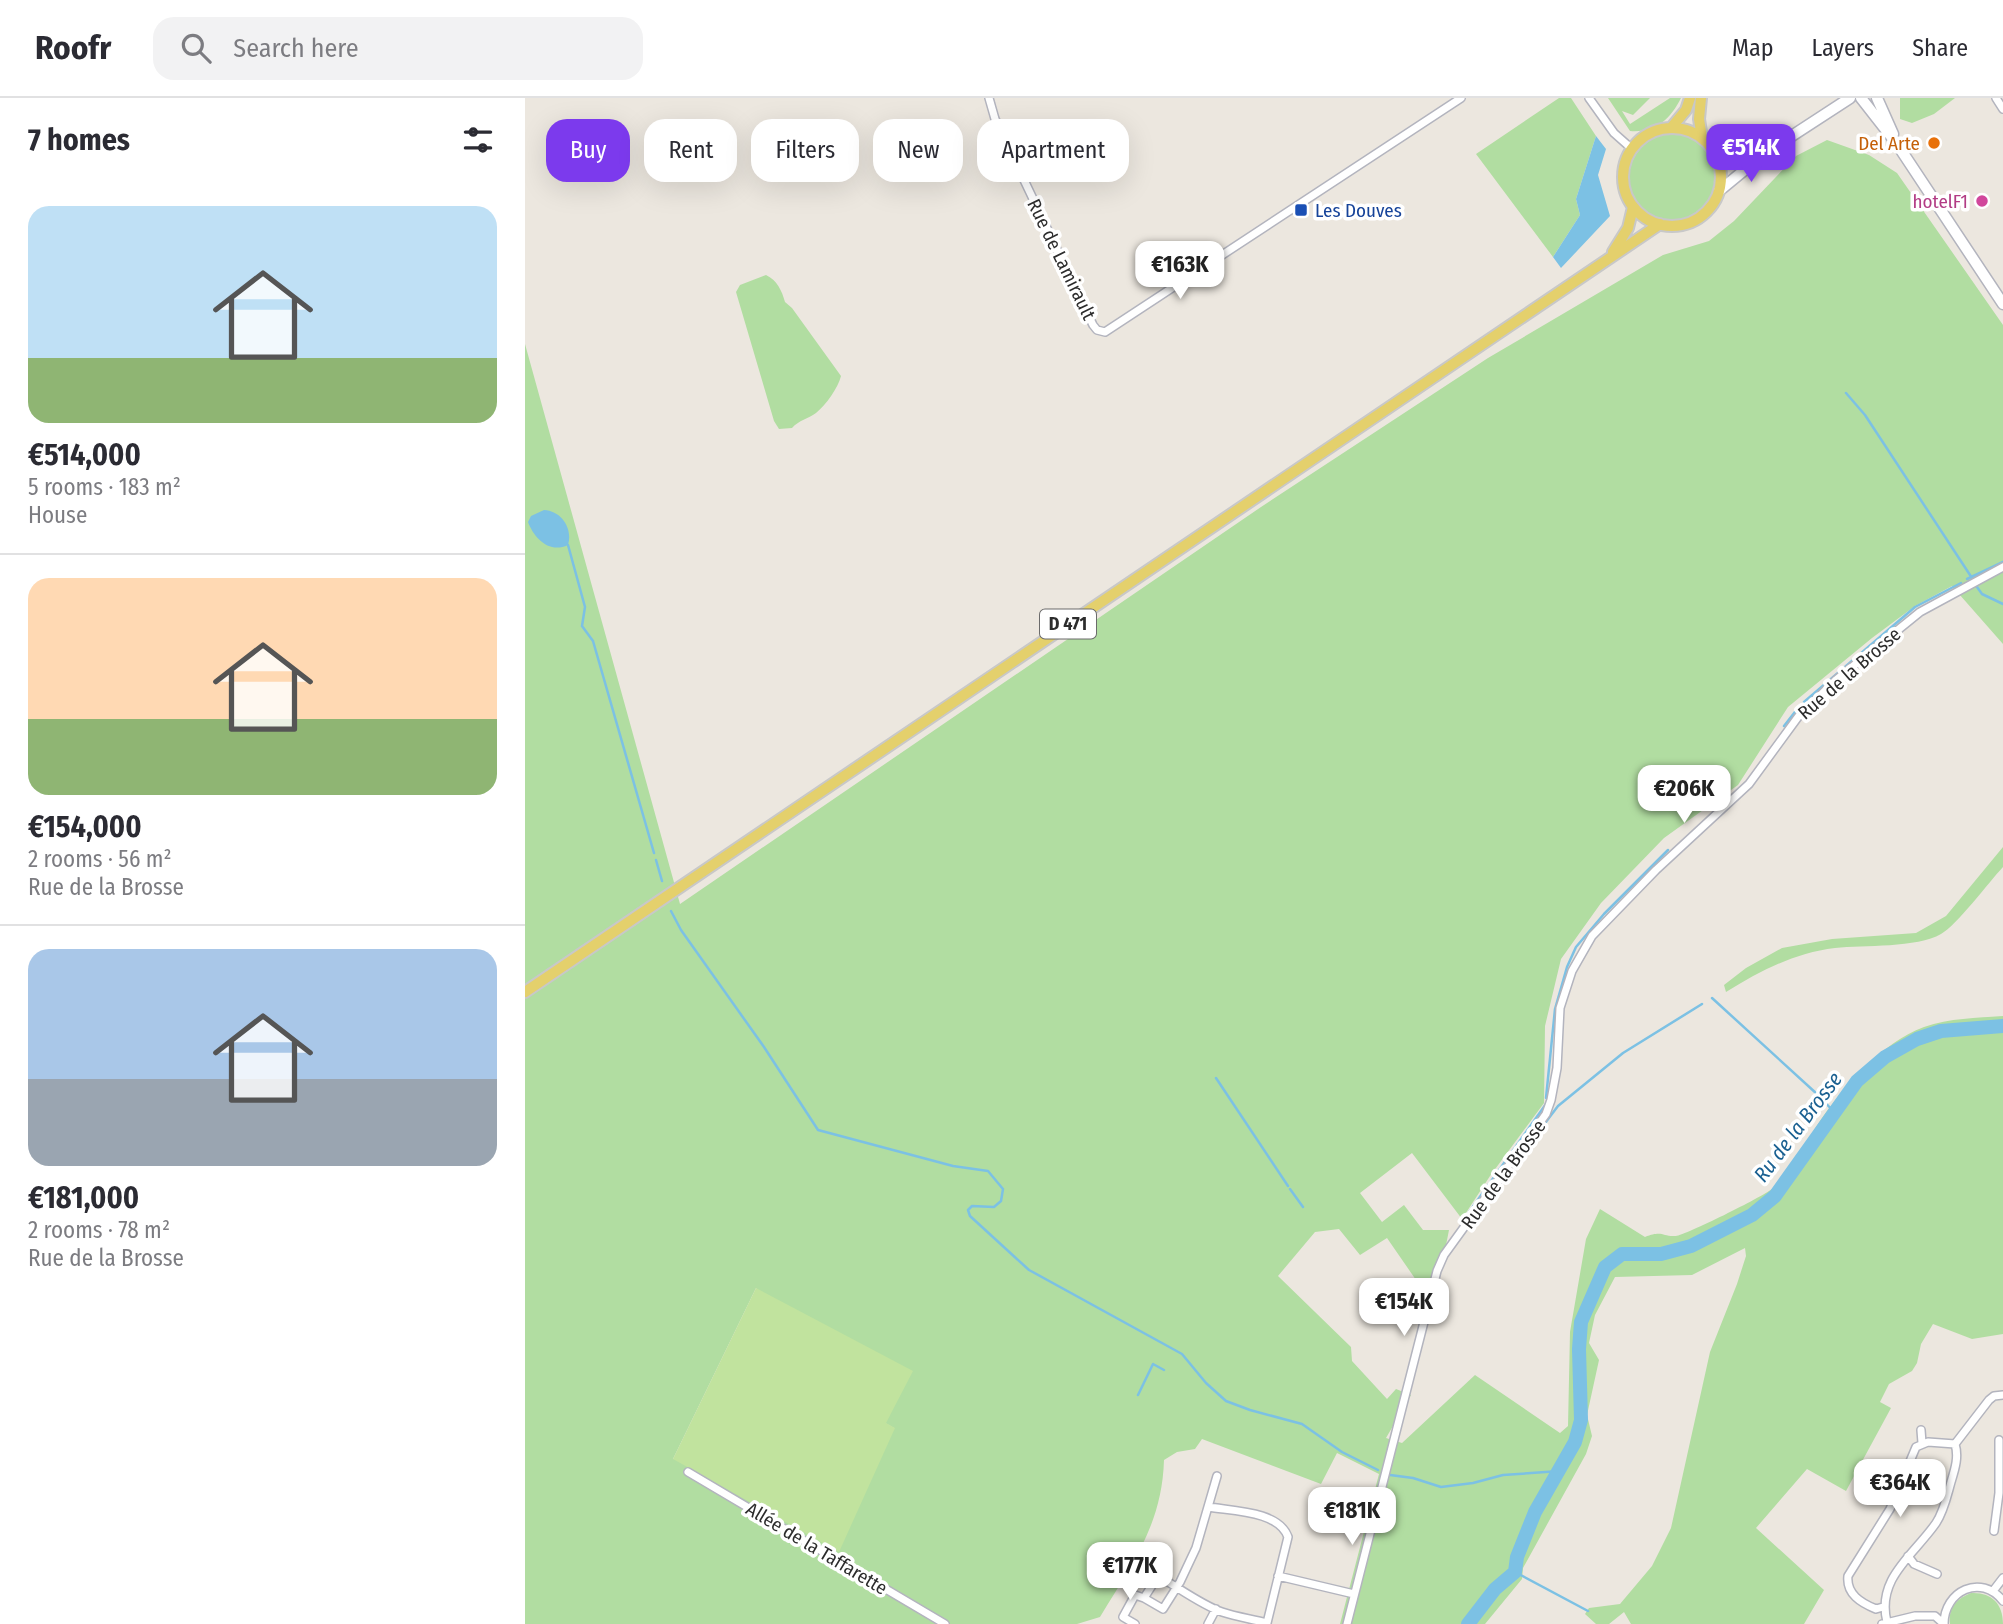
<!DOCTYPE html>
<html lang="en">
<head>
<meta charset="utf-8">
<style>
  :root { --surface:#fff; --page:#f2f2f3; --text:#2b2b33; --muted:#7c7c81; --line:#e1e1e2; --accent:#7c3aed }
  body { margin:0; font-family:"Fira Sans Condensed",sans-serif; background:var(--page); color:var(--text); height:100vh; display:flex; flex-direction:column; font-size:26px; white-space:nowrap }
  * { box-sizing:border-box; margin:0 }
  p { font-size:23px; color:var(--muted) }
  .icon { flex:none; width:38px; height:38px; fill:none; stroke:currentColor; stroke-width:2; stroke-linecap:round; stroke-linejoin:round }
  .map { position:relative; flex:1; overflow:hidden }
  .side { display:flex; flex-direction:column; background:var(--surface); width:525px }
  .side>* { flex:none }
  .top-card { position:absolute; left:21px; top:21px; width:665px; height:63px; display:flex; gap:14px }
  .price { position:absolute; translate:-50% -60px; padding:0 16px; border-radius:14px; background:#fff; color:#222; font-size:23px; line-height:46px; filter:drop-shadow(0 2px 4px #0008) }
  .price::after { content:''; position:absolute; left:50%; top:42px; width:21px; height:16px; margin-left:-10px; background:inherit; clip-path:polygon(0 0,100% 0,50% 100%) }
  .price.selected { background:var(--accent); color:#fff }
  ul { padding:0; list-style:none }
  li { display:grid; align-content:center; gap:14px; height:371px; padding:0 28px }
  li+li { border-top:2px solid var(--line) }
  li span { display:grid; place-items:center; height:217px; border-radius:21px; color:#555 }
  li>.icon { margin-inline-start:auto }
  span .icon { width:126px; height:126px; fill:#fffc; stroke-width:1 }
  li b { font-size:30px }
  h2 { display:flex; justify-content:space-between; align-items:center; height:84px; padding:0 28px; font-size:30px }
  .chip { padding:0 24px; border-radius:21px; background:var(--surface); box-shadow:0 7px 28px #0002; font-size:24px; line-height:63px }
  .chip.selected { background:var(--accent); color:#fff }
  header { display:flex; align-items:center; gap:42px; box-sizing:border-box; height:98px; padding:0 35px; background:var(--surface); border-bottom:2px solid var(--line) }
  header strong { font-size:33px }
  nav { display:flex; gap:38px; margin-inline-start:auto; font-size:24px }
  .search { width:490px; height:63px; background:var(--page); display:flex; align-items:center; gap:18px; box-sizing:border-box; padding:0 24px; border-radius:21px; color:var(--muted); font-size:26px }
  main { display:flex; flex:1; min-height:0 }
  .map>svg:first-child { display:block }
  .green { fill:#b1dda1; fill-rule:evenodd }
  .pitch { fill:#c1e39e }
  .water { fill:#7cc1e4 }
  .lines { fill:none; stroke-linecap:round; stroke-linejoin:round }
  .stream { stroke:#7cc1e4; stroke-width:2.5 }
  .river { stroke:#7cc1e4; stroke-width:14 }
  .street-casing { stroke:#b3b4be; stroke-width:10 }
  .secondary-casing { stroke:#b3b4be; stroke-width:13 }
  .primary-casing { stroke:#c8c8c8; stroke-width:14 }
  .street { stroke:#fff; stroke-width:7 }
  .secondary { stroke:#fff; stroke-width:10 }
  .primary { stroke:#e4d06c; stroke-width:10 }
  .food-dot { fill:#e8710a; stroke:#fff; stroke-width:2.5 }
  .hotel-dot { fill:#d1479c; stroke:#fff; stroke-width:2.5 }
  .transit-dot { fill:#1a4fb4; stroke:#fff; stroke-width:2.5 }
  .labels { text-anchor:middle; stroke-width:7; stroke-linejoin:round; paint-order:stroke }
  .shield { fill:#fff; stroke:#6b6b6b; stroke-width:2 }
  .shield-label { font-size:18px; font-weight:bold; fill:#2c2c2c }
  .food-label { font-size:19px; fill:#c56008; stroke:#fff; text-anchor:end }
  .hotel-label { font-size:19px; fill:#b23c85; stroke:#fff; text-anchor:end }
  .transit-label { font-size:19px; fill:#164399; stroke:#fff; text-anchor:start }
  .street-label { font-size:19px; fill:#2c2c2c; stroke:#fff }
  .water-label { font-size:21px; font-style:italic; fill:#1a6091; stroke:#fff }
</style>
</head>
<body>
<header>
<strong>Roofr</strong>
<div class="search"><svg class="icon" aria-label="search" viewBox="0 0 24 24"><circle cx="10" cy="10" r="6"/><path d="M15 15l6 6"/></svg>Search here</div>
<nav><a>Map</a><a>Layers</a><a>Share</a></nav>
</header>
<main>
<section class="side">
<h2>7 homes<svg class="icon" aria-label="filters" viewBox="0 0 24 24"><path d="M4 7h16M4 17h16"/><circle cx="9" cy="7" r="2"/><circle cx="15" cy="17" r="2"/></svg></h2>
<ul>
<li><span style="background:linear-gradient(#bfe0f5 70%,#8fb573 0)"><svg class="icon" aria-label="home" viewBox="0 0 24 24"><path d="M3 11l9-7 9 7M6 9v11h12V9"/></svg></span><div><b>€514,000</b><p>5 rooms · 183 m²</p><p>House</p></div></li>
<li><span style="background:linear-gradient(#ffd9b3 65%,#8fb573 0)"><svg class="icon" aria-label="home" viewBox="0 0 24 24"><path d="M3 11l9-7 9 7M6 9v11h12V9"/></svg></span><div><b>€154,000</b><p>2 rooms · 56 m²</p><p>Rue de la Brosse</p></div></li>
<li><span style="background:linear-gradient(#a9c7e8 60%,#9aa5b1 0)"><svg class="icon" aria-label="home" viewBox="0 0 24 24"><path d="M3 11l9-7 9 7M6 9v11h12V9"/></svg></span><div><b>€181,000</b><p>2 rooms · 78 m²</p><p>Rue de la Brosse</p></div></li>
</ul>
</section>
<div class="map">
<svg width="1478" height="1526" viewBox="0 0 1478 1526">
  <rect width="100%" height="100%" fill="#ece7df"/>
  <!-- green -->
  <path class="green" d="M1034,0H1046L1071,38L1051,101L1055,117L1028,159L951,56Z
    M1083,0H1125L1108,17L1097,13L1105,26L1145,0H1156C1145,22 1130,35 1105,33Z
    M1375,0H1430L1409,16L1387,25L1375,21Z
    M1104 80a44 44 0 1 1 88 0a44 44 0 1 1-88 0Z
    M1302,42L1344,57L1372,75L1478,227V546L1427,488L1390,508L1347,540L1263,609L1213,687L1139,740L1076,805L1036,861L1020,928L1019,1005L965,1078L937,1121L887,1055L835,1095L857,1124L879,1107L898,1132H924L909,1208L862,1140L835,1157L814,1131L790,1134L753,1178L826,1249L827,1263L862,1301L871,1291L886,1297L861,1340L877,1345L950,1277L1035,1335L1043,1328L1045,1234L1061,1141L1075,1111L1120,1139C1138,1132 1137,1139 1151,1138C1161,1137 1237,1099 1247,1091C1267,1075 1280,1046 1293,1026C1318,989 1356,945 1399,929C1425,920 1451,920 1478,918V1236L1447,1241L1408,1226L1396,1246L1392,1265L1387,1273L1364,1286L1355,1304L1366,1310L1321,1393L1282,1371L1231,1430L1299,1492L1279,1526H1106L1099,1514L1084,1526H1071L1060,1516L1064,1510L1095,1506L1127,1468L1146,1430L1185,1254L1212,1186L1221,1158L1220,1150L1167,1177L1090,1179L1070,1217L1064,1245L1074,1262L1062,1317L1067,1338L1061,1356L998,1470L997,1481L960,1526H815L854,1376L812,1355L796,1386L677,1341L670,1351L652,1354L639,1362C637,1427 607,1466 575,1519L552,1526H0V246L155,806L736,409L963,260L1138,157L1184,143L1209,123L1271,58ZM231,1190L360,1325L369,1330L361,1347L148,1361Z
    M241,177C252,182 257,193 260,204L267,210L316,278C313,290 301,307 291,315C283,321 274,322 267,330L254,331L249,323L211,194L215,187Z
    M1478,749V769C1464,784 1431,828 1416,836C1392,850 1339,847 1310,850C1269,855 1235,873 1201,894L1199,887L1221,870L1257,850L1307,841L1391,835L1421,818Z
    M1446,1495C1466,1494 1478,1505 1478,1526H1425C1423,1510 1431,1501 1446,1495Z"/>
  <!-- pitch -->
  <path class="pitch" d="M231,1190L388,1273L361,1325L370,1330L314,1454L148,1361Z"/>
  <!-- water -->
  <path class="water" d="M1071,38L1081,51L1073,77L1085,118L1036,170L1028,159L1055,117L1051,101Z
    M19,412C37,413 48,431 43,447C24,456 9,440 3,424L6,418Z"/>
  <g class="lines">
    <!-- stream -->
    <path class="stream" d="M1321,295L1340,317L1447,480
      M43,447L60,509L57,528L68,543L129,755
      M1442,481L1478,464
      M1452,489L1457,496L1478,506
      M1279,604L1390,509L1436,485
      M1259,628L1273,610
      M131,762L137,783
      M146,813L156,832L239,949L293,1032L428,1068L463,1073L478,1091L476,1103L469,1109L447,1108L443,1112L445,1118L504,1172L657,1256L681,1285L701,1303L725,1312L777,1326L817,1354L853,1372
      M1187,900L1292,996
      M691,980L763,1088
      M1294,998L1310,1015
      M1021,1000L1030,911L1042,869L1051,849L1079,816L1143,752
      M1011,1037L1033,1008L1098,955L1177,906
      M765,1091L778,1109
      M942,1117L1021,1006
      M613,1297L628,1266L639,1272
      M865,1377L888,1380L916,1389L948,1385L978,1377L1035,1373
      M990,1474L1063,1513"/>
    <!-- river -->
    <path class="river" d="M943,1526L970,1491L990,1474L992,1459L1010,1414L1050,1344L1056,1322L1054,1251L1056,1224L1080,1169L1097,1156H1136L1166,1148L1227,1117L1250,1098L1332,983L1360,959L1392,941L1416,933L1478,928"/>
    <!-- street casing -->
    <g class="street-casing">
      <path id="street" d="M464,0L470,21L568,227L572,232L580,234L936,0
        M1064,0L1089,35L1107,51
        M1471,0L1478,11
        M1396,1332L1397,1345
        M163,1374L420,1526
        M684,1409C707,1413 754,1413 763,1439L742,1525C727,1521 712,1519 697,1514C678,1508 651,1488 633,1478L619,1500L638,1511L655,1484L671,1450L692,1378
        M1469,1433L1474,1395V1342
        M1383,1458L1389,1466L1412,1476
        M753,1478L829,1496
        M1468,1493L1478,1480
        M1358,1509L1351,1511C1336,1505 1321,1496 1323,1478L1365,1411L1391,1349L1403,1344L1430,1346
        M1362,1524C1351,1480 1389,1457 1411,1425C1419,1413 1422,1398 1426,1384C1430,1371 1434,1359 1430,1346L1464,1302L1469,1298L1478,1297
        M610,1526L598,1519L610,1497L619,1500
        M683,1526L691,1511
        M822,1526L912,1173L919,1157L1021,1016L1026,1002L1032,970L1035,910L1047,873L1067,838L1131,772L1224,686L1273,619L1311,582L1395,514L1478,469
        M1357,1526L1390,1518H1410L1419,1526
        M1419,1526C1419,1493 1456,1475 1478,1503"/>
    </g>
    <!-- secondary casing -->
    <g class="secondary-casing">
      <path id="secondary" d="M1336,0L1372,46L1478,206
        M1352,0L1368,36
        M1191,58C1208,63 1218,62 1235,58
        M1194,93L1239,56L1325,0"/>
    </g>
    <!-- primary casing -->
    <g class="primary-casing">
      <path id="primary" d="M1176,0L1174,21L1177,40
        M1146,30L1161,12L1165,0
        M1098 79a49 49 0 1 1 98 0a49 49 0 1 1-98 0Z
        M1088,154L1103,130L1108,109
        M0,894L1135,126"/>
    </g>
    <!-- street -->
    <use href="#street" class="street"/>
    <!-- secondary -->
    <use href="#secondary" class="secondary"/>
    <!-- primary -->
    <use href="#primary" class="primary"/>
  </g>
  <!-- markers -->
  <circle class="food-dot" cx="1409" cy="45" r="7"/>
  <circle class="hotel-dot" cx="1457" cy="103" r="7"/>
  <rect class="transit-dot" x="769" y="105" width="14" height="14" rx="3.5"/>
  <g class="labels">
    <!-- shield labels -->
    <rect class="shield" x="515" y="511.5" width="56" height="29" rx="5"/>
    <g class="shield-label">
      <text x="543" y="532">D 471</text>
    </g>
    <!-- food labels -->
    <g class="food-label">
      <text x="1395" y="52">Del Arte</text>
    </g>
    <!-- hotel labels -->
    <g class="hotel-label">
      <text x="1443" y="110">hotelF1</text>
    </g>
    <!-- transit labels -->
    <g class="transit-label">
      <text x="790" y="119">Les Douves</text>
    </g>
    <!-- street labels -->
    <g class="street-label">
      <text transform="translate(537 161) rotate(64)" y="7">Rue de Lamirault</text>
      <text transform="translate(1324 575) rotate(-41)" y="7">Rue de la Brosse</text>
      <text transform="translate(978 1076) rotate(-54)" y="7">Rue de la Brosse</text>
      <text transform="translate(292 1450) rotate(31)" y="7">Allée de la Taffarette</text>
    </g>
    <!-- water labels -->
    <g class="water-label">
      <text transform="translate(1273 1029) rotate(-53)" y="7">Ru de la Brosse</text>
    </g>
  </g>
</svg>
<b class="price selected" style="left:1226px;top:86px">€514K</b>
<b class="price" style="left:655px;top:203px">€163K</b>
<b class="price" style="left:1159px;top:727px">€206K</b>
<b class="price" style="left:879px;top:1240px">€154K</b>
<b class="price" style="left:1375px;top:1421px">€364K</b>
<b class="price" style="left:827px;top:1449px">€181K</b>
<b class="price" style="left:605px;top:1504px">€177K</b>
<div class="top-card">
<a class="chip selected">Buy</a>
<a class="chip">Rent</a>
<a class="chip">Filters</a>
<a class="chip">New</a>
<a class="chip">Apartment</a>
</div>
</div>
</main>
</body>
</html>
